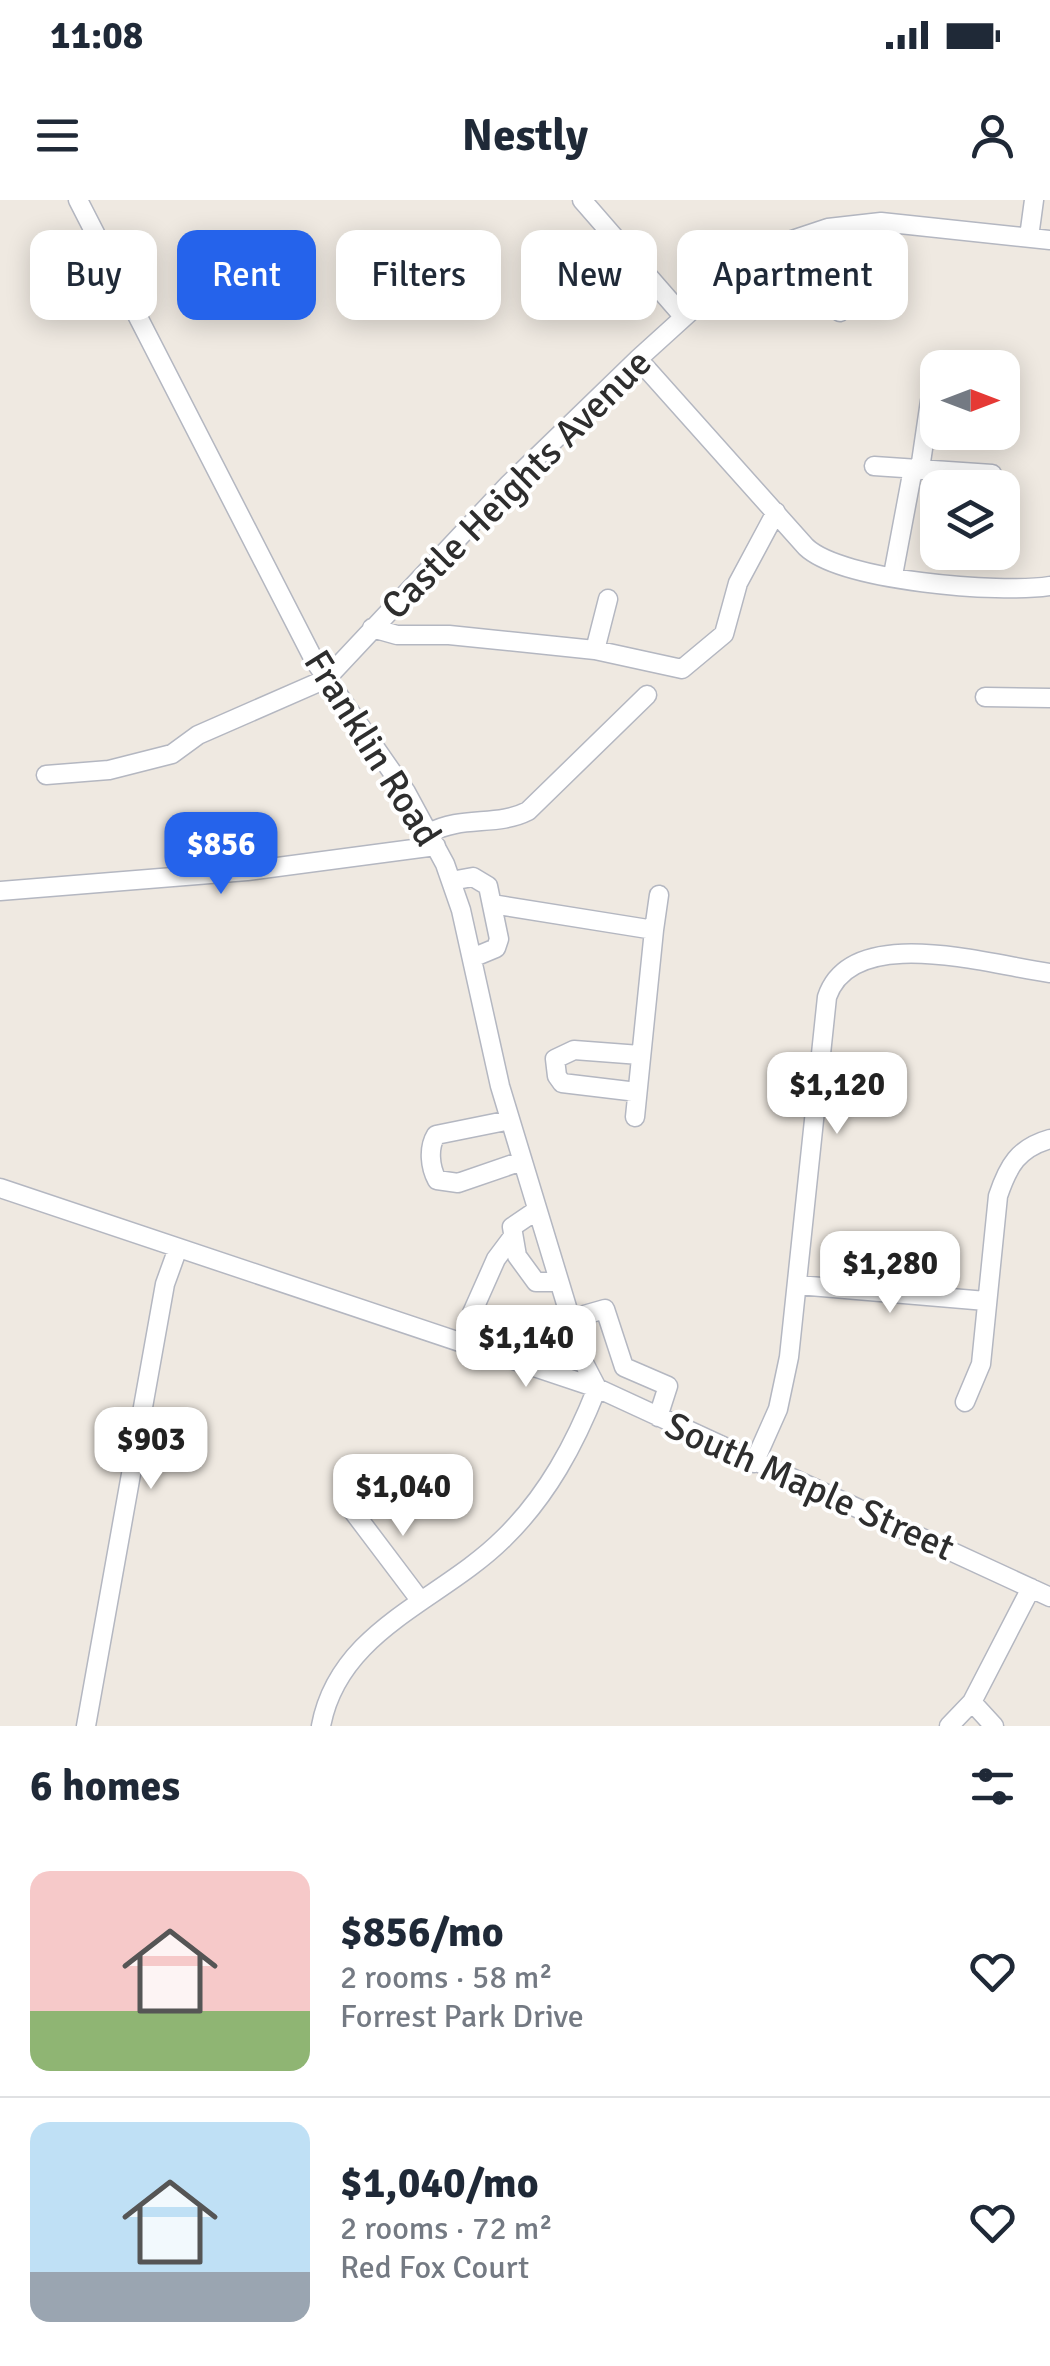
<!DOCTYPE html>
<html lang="en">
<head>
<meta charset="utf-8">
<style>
  :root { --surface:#fff; --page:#f2f2f3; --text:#1f2937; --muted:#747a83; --line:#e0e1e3; --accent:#2563eb }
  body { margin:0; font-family:Signika,sans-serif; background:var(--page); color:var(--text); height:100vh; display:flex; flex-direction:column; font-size:38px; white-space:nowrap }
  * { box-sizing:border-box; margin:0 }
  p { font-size:32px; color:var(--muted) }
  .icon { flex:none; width:55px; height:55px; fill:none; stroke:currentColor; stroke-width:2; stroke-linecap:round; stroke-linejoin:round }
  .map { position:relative; height:1526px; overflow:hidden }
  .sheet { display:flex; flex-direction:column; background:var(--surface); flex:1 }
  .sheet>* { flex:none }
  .hud { position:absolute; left:30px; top:30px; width:990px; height:90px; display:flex; gap:20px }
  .needle { width:65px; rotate:90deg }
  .tools { position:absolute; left:920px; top:150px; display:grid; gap:20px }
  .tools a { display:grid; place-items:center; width:100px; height:100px; border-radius:20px; background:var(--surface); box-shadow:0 5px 25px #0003; font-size:50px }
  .price { position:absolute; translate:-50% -85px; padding:0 22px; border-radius:20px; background:#fff; color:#222; font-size:32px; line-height:65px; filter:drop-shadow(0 2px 5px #0008) }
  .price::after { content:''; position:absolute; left:50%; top:60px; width:30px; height:22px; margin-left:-15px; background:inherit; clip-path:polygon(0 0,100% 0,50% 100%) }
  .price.current { background:var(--accent); color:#fff }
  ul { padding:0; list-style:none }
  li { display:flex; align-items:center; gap:30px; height:250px; padding:0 30px }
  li+li { border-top:2px solid var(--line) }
  li span { display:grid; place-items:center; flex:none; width:280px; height:200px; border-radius:20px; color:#555 }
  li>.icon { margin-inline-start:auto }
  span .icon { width:120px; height:120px; fill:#fffc; stroke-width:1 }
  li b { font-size:42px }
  h2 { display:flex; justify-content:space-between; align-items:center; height:120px; padding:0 30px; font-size:42px }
  .tag { padding:0 35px; border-radius:20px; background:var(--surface); box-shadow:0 5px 25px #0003; font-size:35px; line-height:90px }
  .tag.current { background:var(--accent); color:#fff }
  .status { display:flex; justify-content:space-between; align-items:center; height:70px; padding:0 50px; background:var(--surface); direction:ltr }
  .status svg { height:28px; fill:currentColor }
  header { display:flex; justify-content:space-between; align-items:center; height:130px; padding:0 30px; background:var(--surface); font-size:45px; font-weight:700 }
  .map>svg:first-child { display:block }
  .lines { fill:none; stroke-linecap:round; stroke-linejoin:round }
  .minor-casing { stroke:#b4b7c1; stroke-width:21 }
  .minor { stroke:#fff; stroke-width:18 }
  .labels { text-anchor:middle; stroke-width:8; stroke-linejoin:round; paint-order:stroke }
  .street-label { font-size:38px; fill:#2e2e2e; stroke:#fff }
</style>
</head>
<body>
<div class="status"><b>11:08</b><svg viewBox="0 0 49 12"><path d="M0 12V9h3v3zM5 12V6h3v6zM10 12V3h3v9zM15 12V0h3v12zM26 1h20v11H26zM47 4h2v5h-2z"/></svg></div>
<header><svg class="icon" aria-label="menu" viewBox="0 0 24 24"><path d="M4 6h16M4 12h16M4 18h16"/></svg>Nestly<svg class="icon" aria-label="person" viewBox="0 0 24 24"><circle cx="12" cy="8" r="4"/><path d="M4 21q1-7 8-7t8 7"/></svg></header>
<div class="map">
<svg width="1050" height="1526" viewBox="0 0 1050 1526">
  <rect width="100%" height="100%" fill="#efe9e1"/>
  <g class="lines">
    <!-- minor casing -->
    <g class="minor-casing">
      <path id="minor" d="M78,0L314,460L406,592L445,664L461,710L500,886L584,1163L597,1188C575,1244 547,1296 504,1338C441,1401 339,1429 321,1526
        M582,0L683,116
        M828,28L840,112
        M1029,37L1034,0
        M638,159L806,347C842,381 1000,394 1050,386
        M874,266L992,274
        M893,375L912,274L920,269L930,201
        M608,399L595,450L682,469L724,434L738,383L776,312
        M372,428L397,435H449L595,450
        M985,497L1050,498
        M46,575L109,570L172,554L198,535L326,479L509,284L638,159L713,91L777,45L828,28L881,22L1050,40
        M429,633C462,615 497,627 528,611L647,495
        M451,681L473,677L488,686L499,739L496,748L472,758
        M0,691L247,671L436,646
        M492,704L654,730L635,917
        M654,730L659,695
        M637,892L562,883L557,876L555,859L574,850L640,855
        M510,920L436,935C428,948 430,967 437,980L458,983L522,961
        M0,988L597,1188L1050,1397
        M537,1010L512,1027L517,1056L536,1082H559
        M798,1085L986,1101
        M570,1119L605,1109L624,1167L668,1186L658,1217
        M499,1154L505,1136L474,1120L472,1113L496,1059L511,1039
        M965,1202L981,1164L998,996C1008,966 1018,948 1050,939
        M754,1263L778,1209L789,1157L827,797C852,722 990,765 1050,773
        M349,1306L420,1400
        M972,1502L994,1526
        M86,1526L165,1084L178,1048
        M949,1526L972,1502L1031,1388"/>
    </g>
    <!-- minor -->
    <use href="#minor" class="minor"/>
  </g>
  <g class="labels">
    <!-- street labels -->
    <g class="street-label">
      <text transform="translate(516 284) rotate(-45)" y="13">Castle Heights Avenue</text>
      <text transform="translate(373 548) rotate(58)" y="13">Franklin Road</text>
      <text transform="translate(810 1286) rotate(24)" y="13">South Maple Street</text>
    </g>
  </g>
</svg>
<div class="tools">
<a><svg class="needle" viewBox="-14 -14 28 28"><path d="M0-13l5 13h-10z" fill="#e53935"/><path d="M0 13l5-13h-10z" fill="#747a83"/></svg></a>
<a><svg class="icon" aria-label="layers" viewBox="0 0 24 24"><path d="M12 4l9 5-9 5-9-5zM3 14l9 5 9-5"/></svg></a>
</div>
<b class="price current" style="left:221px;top:697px">$856</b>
<b class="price" style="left:837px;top:937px">$1,120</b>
<b class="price" style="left:890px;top:1116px">$1,280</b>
<b class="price" style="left:526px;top:1190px">$1,140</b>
<b class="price" style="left:151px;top:1292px">$903</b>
<b class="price" style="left:403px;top:1339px">$1,040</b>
<div class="hud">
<a class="tag">Buy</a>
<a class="tag current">Rent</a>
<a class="tag">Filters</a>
<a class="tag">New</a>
<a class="tag">Apartment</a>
</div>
</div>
<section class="sheet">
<h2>6 homes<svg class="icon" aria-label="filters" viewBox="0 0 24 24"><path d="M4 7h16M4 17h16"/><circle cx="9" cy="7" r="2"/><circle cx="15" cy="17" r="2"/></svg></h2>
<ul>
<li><span style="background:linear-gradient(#f6c9c9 70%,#8fb573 0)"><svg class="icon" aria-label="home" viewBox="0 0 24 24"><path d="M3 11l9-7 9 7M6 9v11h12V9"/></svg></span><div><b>$856/mo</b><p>2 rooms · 58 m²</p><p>Forrest Park Drive</p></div><svg class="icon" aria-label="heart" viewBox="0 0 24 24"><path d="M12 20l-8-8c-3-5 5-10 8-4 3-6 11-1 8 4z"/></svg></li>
<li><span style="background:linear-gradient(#bfe0f5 75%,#9aa5b1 0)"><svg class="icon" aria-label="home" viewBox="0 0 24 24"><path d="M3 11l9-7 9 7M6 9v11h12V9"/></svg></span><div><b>$1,040/mo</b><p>2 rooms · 72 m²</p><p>Red Fox Court</p></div><svg class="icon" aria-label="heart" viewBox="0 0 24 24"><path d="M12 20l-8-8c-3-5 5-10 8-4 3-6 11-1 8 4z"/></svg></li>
</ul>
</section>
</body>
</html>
